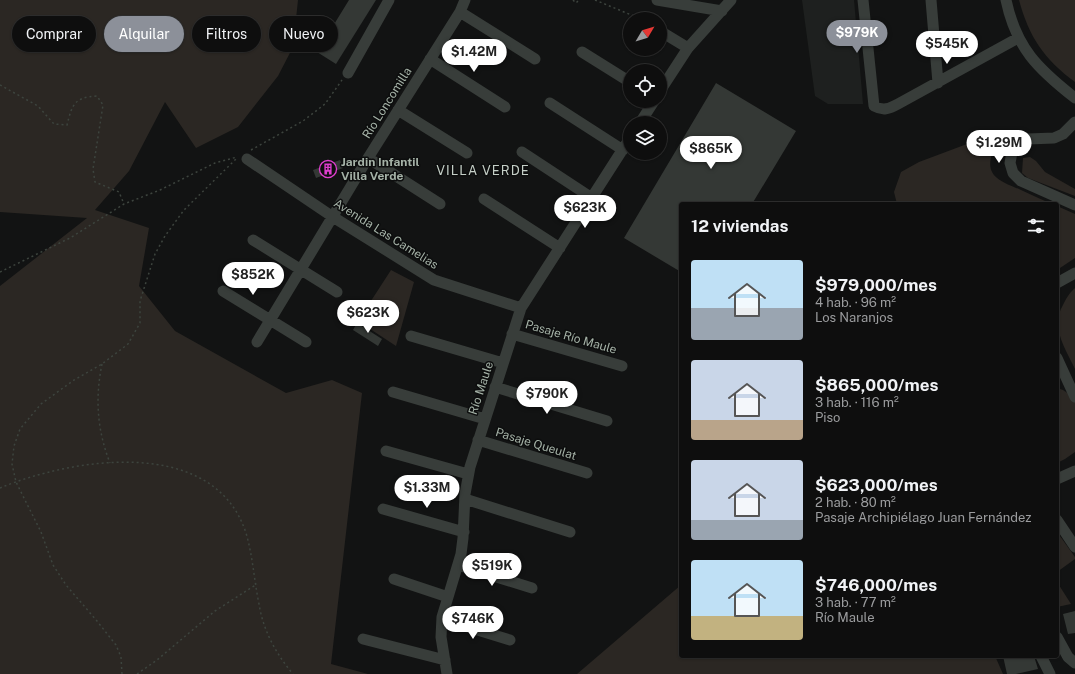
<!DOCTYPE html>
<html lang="es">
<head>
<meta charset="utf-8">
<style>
  :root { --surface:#0e0e0e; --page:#171717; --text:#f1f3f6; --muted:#9b9c9e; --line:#2e2e2e; --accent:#8c9099 }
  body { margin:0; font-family:"Public Sans",sans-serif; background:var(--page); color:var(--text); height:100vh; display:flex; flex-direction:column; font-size:15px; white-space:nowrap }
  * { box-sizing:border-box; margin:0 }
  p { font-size:13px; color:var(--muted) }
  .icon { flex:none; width:22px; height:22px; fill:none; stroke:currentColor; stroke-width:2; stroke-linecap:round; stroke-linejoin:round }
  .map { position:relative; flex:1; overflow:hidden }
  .side { position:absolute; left:679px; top:202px; width:380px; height:456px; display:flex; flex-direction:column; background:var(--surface); border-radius:4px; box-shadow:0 1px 3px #0004,0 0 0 1px var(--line) }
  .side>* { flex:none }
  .banner { position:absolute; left:12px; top:16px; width:380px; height:36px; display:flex; gap:8px }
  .needle { width:26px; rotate:52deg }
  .controls { position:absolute; left:623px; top:12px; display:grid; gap:8px }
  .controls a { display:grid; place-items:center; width:44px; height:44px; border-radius:50%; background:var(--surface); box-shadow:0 1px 3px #0004,0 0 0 1px var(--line); font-size:20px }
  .price { position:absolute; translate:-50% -34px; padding:0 9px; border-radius:14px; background:#fff; color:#222; font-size:13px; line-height:26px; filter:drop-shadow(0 1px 2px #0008) }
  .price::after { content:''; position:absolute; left:50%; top:24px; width:12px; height:9px; margin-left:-6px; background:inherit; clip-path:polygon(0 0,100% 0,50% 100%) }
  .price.selected { background:var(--accent); color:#fff }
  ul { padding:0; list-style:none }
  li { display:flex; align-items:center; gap:12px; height:100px; padding:0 12px }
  li span { display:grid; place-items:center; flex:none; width:112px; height:80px; border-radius:4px; color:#555 }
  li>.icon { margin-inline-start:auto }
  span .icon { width:48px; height:48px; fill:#fffc; stroke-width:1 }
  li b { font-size:17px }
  h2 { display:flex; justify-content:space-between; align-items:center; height:48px; padding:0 12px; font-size:17px }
  .pill { padding:0 14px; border-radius:18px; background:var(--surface); box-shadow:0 1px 3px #0004,0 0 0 1px var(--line); font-size:14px; line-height:36px }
  .pill.selected { background:var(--accent); color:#fff }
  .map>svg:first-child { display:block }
  .built { fill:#1e201f }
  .green { fill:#2b2723 }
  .building { fill:#343835 }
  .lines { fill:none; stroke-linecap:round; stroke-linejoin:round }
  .path { stroke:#3d443e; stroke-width:1.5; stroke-dasharray:2 3; stroke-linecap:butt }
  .minor { stroke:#383d3a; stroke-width:11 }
  .labels { text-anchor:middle; stroke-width:3; stroke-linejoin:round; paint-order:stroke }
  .street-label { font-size:12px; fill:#a5b2a7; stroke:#0d0e0e }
  .poi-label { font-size:12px; font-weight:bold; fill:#a5b2a7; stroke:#0d0e0e; text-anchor:start }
  .neighbourhood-label { font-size:13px; letter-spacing:1px; fill:#c5cfc7; stroke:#0d0e0e }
</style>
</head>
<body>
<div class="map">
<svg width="1075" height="674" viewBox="0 0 1075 674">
  <rect width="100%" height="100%" fill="#121313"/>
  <!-- built -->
  <path class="built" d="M802,0H854L863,104H828L815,96Z"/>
  <!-- green -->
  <path class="green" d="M0,0H298L293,47L278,76L238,127L196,148L165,102L129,171L95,210L149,228L139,286L175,331L286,393L332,380L362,393L331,664L368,674H0V286L87,218L0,212Z
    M1019,0H1075V82C1044,59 1029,37 1019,0Z
    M967,144L987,147L992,154C984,178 1004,182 1021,190C1031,195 1041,199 1052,204H897L894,192L901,172L919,162Z
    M1030,157L1036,161L1045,172L1075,189V196L1028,178L1022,173L1023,158Z
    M1057,206L1075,214V258L1057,270Z
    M391,270L414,282L396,346L358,321Z
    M1075,288V369C1065,348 1050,327 1063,305C1066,299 1069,293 1075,288Z
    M1057,388L1063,390L1075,398V452L1065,459L1057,463Z
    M1057,532L1075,557V559L1057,572Z
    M1057,582L1071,604L1057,607Z
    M681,585V656H995L1003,674H577Z"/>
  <!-- building -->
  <path class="building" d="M349,0H376L336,64L317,52Z
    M716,83L796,131L752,204H681V272L624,238Z
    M340,160L343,168L316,178L313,170Z
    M357,323L382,339L378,346L353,330Z
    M1075,611V633L1068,634L1063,614Z
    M1003,656H1034L1038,669L1016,674H1007Z"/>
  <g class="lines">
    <!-- path -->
    <path class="path" d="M573,0L576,3L579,0
      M595,0L641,19
      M0,85L38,106L54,124L67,125C72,105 74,97 97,96L103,105L93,169L95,182L119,192L124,204
      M251,150L303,121L325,104L342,80
      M0,272L70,238L124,204L160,190L215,163L237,157
      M102,364C95,398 97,430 110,463
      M0,488C72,458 214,435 246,533C253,557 254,580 259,604C263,630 276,654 293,674
      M122,674L121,657L116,645L97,621L66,585L53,565L41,532L16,482L12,464L14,446L20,429L41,404L74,380L102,364L128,344L140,323V301L155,254L165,236L184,210L236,159
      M137,674L157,660L215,611L257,584"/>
    <!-- minor -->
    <path class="minor" d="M657,0L722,11
      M863,0L874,106C883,111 889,109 898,104L1018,38
      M931,0L938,83
      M1006,0C1016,48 1038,69 1075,98
      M460,12L535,59
      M660,31L688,48
      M582,52L630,82
      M430,59L505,107
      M348,73L389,0
      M660,91L688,48L731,0
      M550,103L623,150
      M398,110L467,153
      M1075,122L1063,134L1054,138L1028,139L1019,144L1012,152L1010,163L1013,173L1021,181L1075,205
      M640,123L654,101
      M522,152L592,198
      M368,158L440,204
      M247,159L333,217L434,280L521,308
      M484,199L560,248
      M253,240L337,292
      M1057,283L1075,273
      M223,291L306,342
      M512,334L622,366
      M411,336L503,363
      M257,342L368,158L460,12L465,0
      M1057,358L1075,397
      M495,387L607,421
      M393,392L485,419
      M478,440L587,473
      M386,451L468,474
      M1057,479L1075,471
      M465,499L570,532
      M383,509L464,532
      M1057,520L1075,547
      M458,565L532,588
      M394,579L448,597
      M442,619L510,640
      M1057,637L1068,657L1075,663
      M363,639L445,660
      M1041,656L1050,674
      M447,674L441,637L442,617L461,554L463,538L465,494L470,467L521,308L630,138"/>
  </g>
  <!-- icons -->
  <defs>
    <g id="building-ring" transform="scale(0.9)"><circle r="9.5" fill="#0d0e0e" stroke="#df3ece" stroke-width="1.5"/><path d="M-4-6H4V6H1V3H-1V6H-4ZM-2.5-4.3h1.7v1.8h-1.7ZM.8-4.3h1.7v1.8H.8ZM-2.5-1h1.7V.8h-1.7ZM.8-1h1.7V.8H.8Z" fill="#df3ece"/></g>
  </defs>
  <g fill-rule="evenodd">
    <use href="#building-ring" x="328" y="169"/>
  </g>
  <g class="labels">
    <!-- street labels -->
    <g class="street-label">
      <text transform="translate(387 103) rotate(-58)" y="4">Río Loncomilla</text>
      <text transform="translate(386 234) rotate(32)" y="4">Avenida Las Camelias</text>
      <text transform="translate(571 337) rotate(16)" y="4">Pasaje Río Maule</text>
      <text transform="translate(481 388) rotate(-72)" y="4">Río Maule</text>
      <text transform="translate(536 444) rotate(17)" y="4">Pasaje Queulat</text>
    </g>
    <!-- poi labels -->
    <g class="poi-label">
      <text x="341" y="166">Jardin Infantil<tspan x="341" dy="14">Villa Verde</tspan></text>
    </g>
    <!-- neighbourhood labels -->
    <g class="neighbourhood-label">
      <text x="483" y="175">VILLA VERDE</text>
    </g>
  </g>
</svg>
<div class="controls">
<a><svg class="needle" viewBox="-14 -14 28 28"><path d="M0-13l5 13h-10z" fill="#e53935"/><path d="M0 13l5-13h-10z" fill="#9b9c9e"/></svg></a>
<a><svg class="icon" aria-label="locate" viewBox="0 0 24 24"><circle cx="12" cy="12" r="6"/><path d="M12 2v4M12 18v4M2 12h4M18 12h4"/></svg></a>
<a><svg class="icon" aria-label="layers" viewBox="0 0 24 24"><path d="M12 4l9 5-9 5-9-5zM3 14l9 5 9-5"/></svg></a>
</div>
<b class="price selected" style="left:857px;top:54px">$979K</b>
<b class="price" style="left:947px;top:65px">$545K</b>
<b class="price" style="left:474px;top:73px">$1.42M</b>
<b class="price" style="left:999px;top:164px">$1.29M</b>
<b class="price" style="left:711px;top:170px">$865K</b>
<b class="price" style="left:585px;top:229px">$623K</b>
<b class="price" style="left:253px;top:296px">$852K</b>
<b class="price" style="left:368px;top:334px">$623K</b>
<b class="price" style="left:547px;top:415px">$790K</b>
<b class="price" style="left:427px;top:509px">$1.33M</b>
<b class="price" style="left:492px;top:587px">$519K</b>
<b class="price" style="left:473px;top:640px">$746K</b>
<div class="banner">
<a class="pill">Comprar</a>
<a class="pill selected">Alquilar</a>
<a class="pill">Filtros</a>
<a class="pill">Nuevo</a>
</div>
<section class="side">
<h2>12 viviendas<svg class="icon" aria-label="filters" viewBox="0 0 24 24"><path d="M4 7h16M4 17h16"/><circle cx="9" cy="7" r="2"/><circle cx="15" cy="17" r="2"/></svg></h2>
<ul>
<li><span style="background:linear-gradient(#bfe0f5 60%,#9aa5b1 0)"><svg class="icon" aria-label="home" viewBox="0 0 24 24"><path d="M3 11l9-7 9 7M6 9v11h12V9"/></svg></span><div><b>$979,000/mes</b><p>4 hab. · 96 m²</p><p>Los Naranjos</p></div></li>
<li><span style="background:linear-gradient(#c9d6e8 75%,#b9a48a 0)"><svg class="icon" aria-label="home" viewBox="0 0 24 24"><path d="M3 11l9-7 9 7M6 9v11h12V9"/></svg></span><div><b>$865,000/mes</b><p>3 hab. · 116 m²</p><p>Piso</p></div></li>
<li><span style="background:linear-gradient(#c9d6e8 75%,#9aa5b1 0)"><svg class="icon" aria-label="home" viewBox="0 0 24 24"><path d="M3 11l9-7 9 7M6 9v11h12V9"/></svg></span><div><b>$623,000/mes</b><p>2 hab. · 80 m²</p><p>Pasaje Archipiélago Juan Fernández</p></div></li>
<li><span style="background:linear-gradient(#bfe0f5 70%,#c2b280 0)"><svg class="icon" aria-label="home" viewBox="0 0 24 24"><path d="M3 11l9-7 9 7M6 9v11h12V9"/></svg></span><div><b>$746,000/mes</b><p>3 hab. · 77 m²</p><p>Río Maule</p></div></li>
</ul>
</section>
</div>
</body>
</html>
